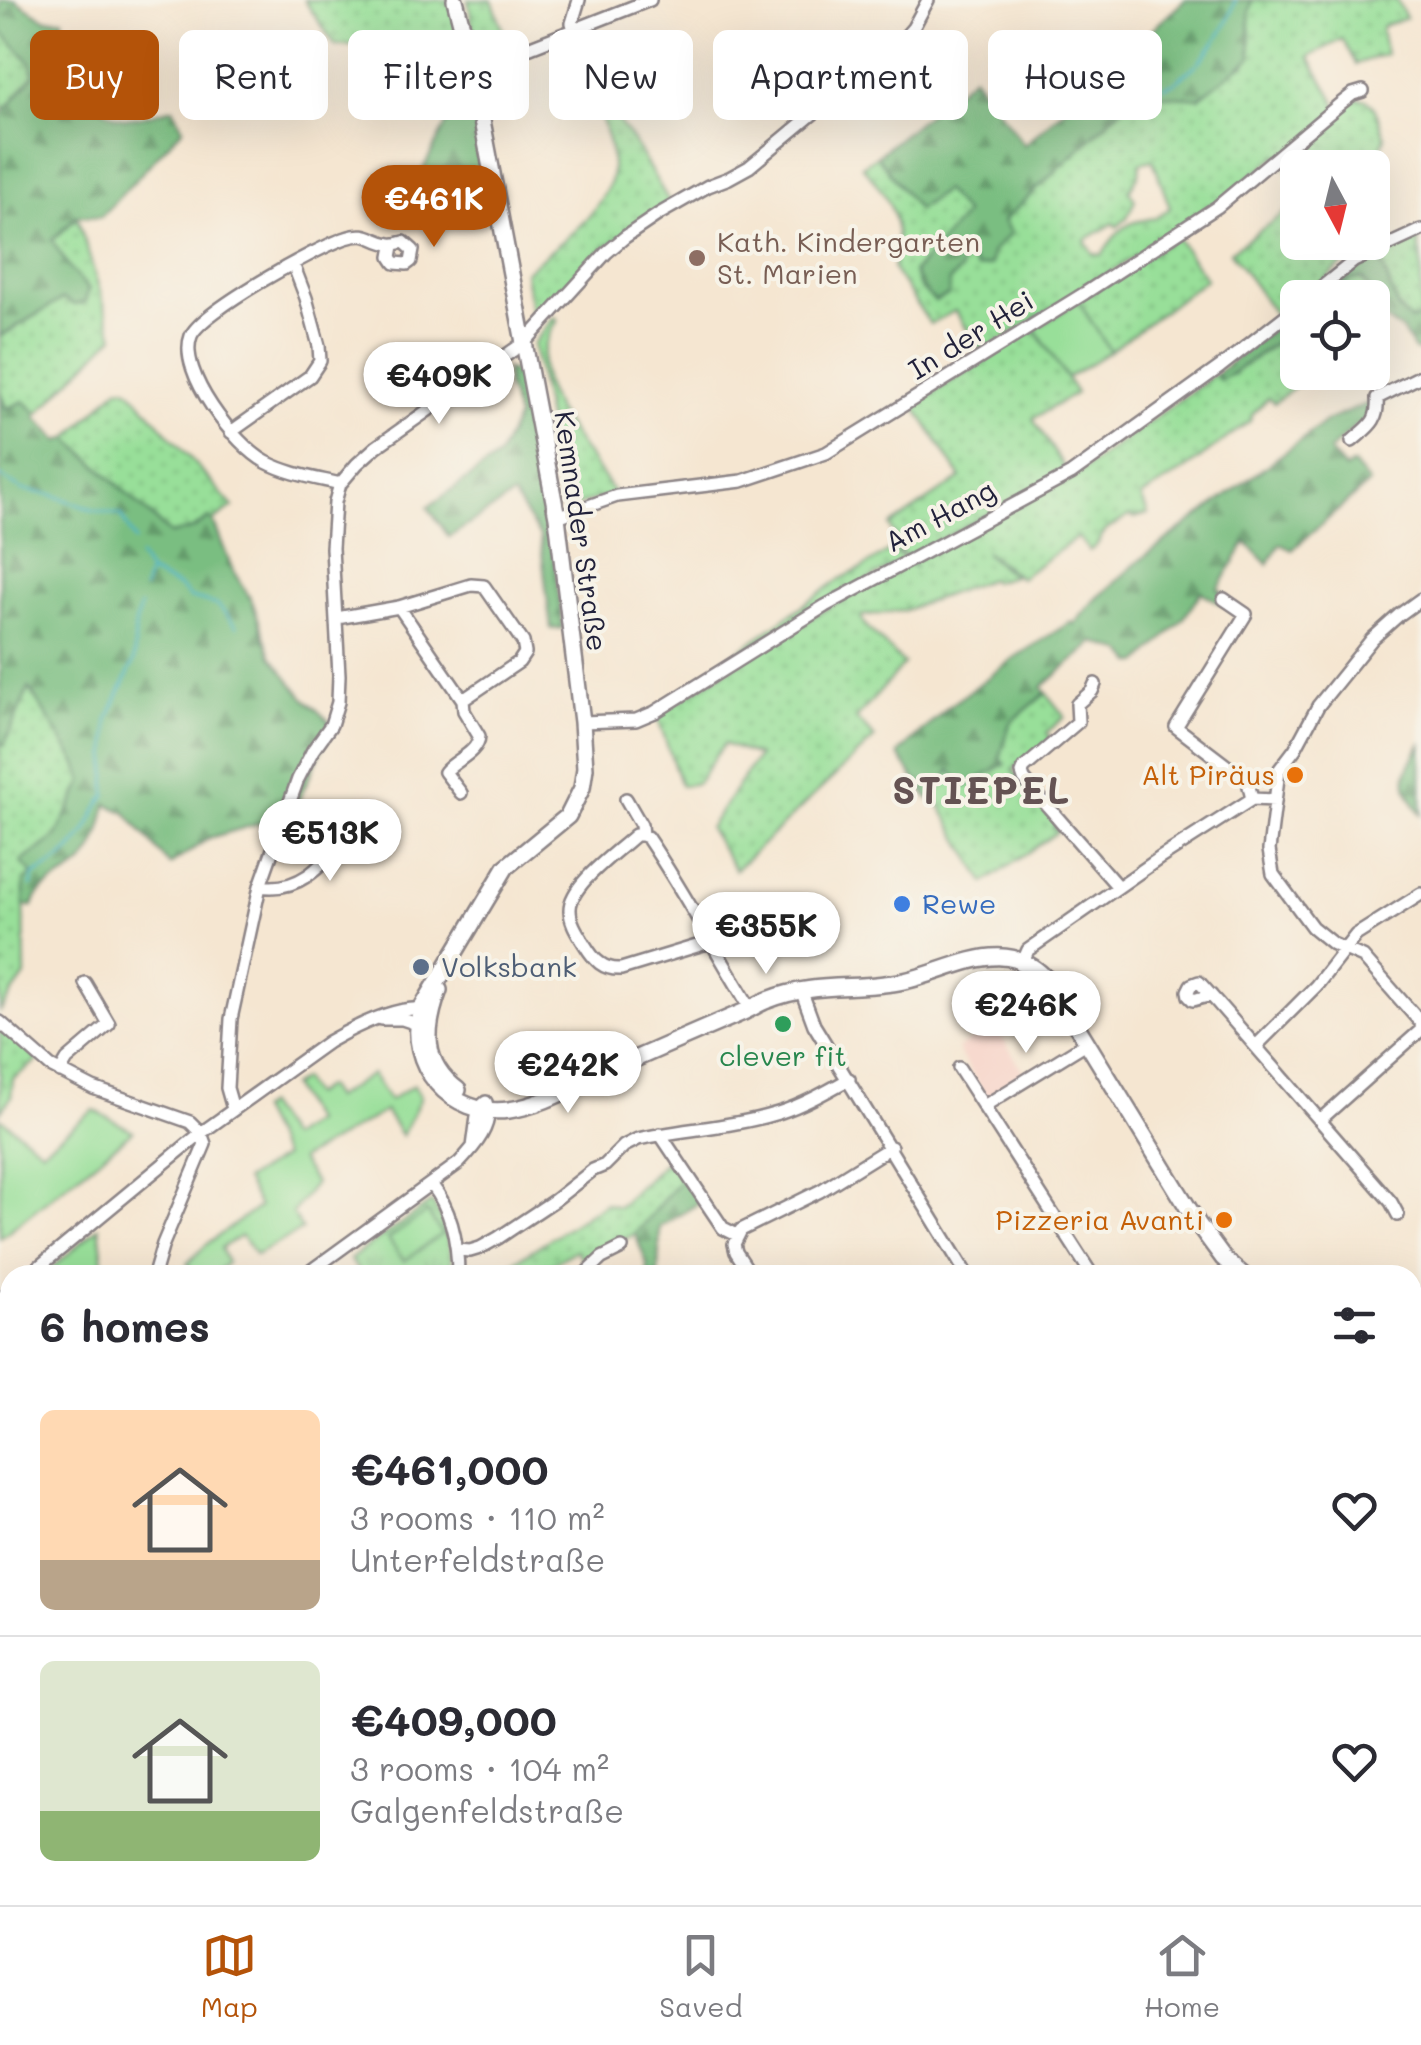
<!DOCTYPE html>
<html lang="en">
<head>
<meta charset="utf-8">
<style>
  :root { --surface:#fff; --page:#f7f7f7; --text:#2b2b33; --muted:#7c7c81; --line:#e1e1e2; --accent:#b45309 }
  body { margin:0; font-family:Mali,sans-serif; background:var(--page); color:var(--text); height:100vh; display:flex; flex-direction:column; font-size:38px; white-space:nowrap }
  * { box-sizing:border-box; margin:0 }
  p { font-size:32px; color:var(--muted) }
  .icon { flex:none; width:55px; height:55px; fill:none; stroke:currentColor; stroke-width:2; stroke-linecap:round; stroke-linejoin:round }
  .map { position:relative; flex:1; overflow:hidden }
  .details { position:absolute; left:0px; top:1265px; width:1422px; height:640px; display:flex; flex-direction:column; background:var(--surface); border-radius:30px 30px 0 0; box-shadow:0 10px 40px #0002 }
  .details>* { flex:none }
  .banner { position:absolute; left:30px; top:30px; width:1362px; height:90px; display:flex; gap:20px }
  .needle { width:65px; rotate:173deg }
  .controls { position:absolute; left:1280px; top:150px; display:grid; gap:20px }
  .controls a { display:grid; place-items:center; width:110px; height:110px; border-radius:15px; background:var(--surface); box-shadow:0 10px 40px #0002; font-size:50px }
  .price { position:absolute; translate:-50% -85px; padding:0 22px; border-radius:35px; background:#fff; color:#222; font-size:32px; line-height:65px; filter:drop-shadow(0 2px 5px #0008) }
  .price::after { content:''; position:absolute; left:50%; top:60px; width:30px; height:22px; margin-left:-15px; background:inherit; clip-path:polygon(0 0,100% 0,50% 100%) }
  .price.on { background:var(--accent); color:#fff }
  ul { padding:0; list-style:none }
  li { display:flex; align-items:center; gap:30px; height:250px; padding:0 40px }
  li+li { border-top:2px solid var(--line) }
  li span { display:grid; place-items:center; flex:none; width:280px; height:200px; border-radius:15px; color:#555 }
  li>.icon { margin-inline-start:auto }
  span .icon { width:120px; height:120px; fill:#fffc; stroke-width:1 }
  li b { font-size:42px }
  h2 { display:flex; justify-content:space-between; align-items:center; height:120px; padding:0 40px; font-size:42px }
  .pill { padding:0 35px; border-radius:15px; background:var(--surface); box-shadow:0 10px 40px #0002; font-size:35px; line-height:90px }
  .pill.on { background:var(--accent); color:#fff }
  .menu { display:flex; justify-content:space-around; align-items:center; height:140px; border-top:2px solid var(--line); background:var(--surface); font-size:28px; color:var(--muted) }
  .menu a { display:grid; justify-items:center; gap:5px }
  .menu .on { color:var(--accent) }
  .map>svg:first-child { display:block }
  .built { fill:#f7d1c6 }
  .grass { fill:url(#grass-dots); stroke:#5d806a; stroke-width:2.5; fill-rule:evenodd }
  .forest { fill:url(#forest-firs); stroke:#4e705e; stroke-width:2.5 }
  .park { fill:url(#park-tufts); stroke:#5d806a; stroke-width:2.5 }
  .garden { fill:#98df99; stroke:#5d806a; stroke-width:2.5 }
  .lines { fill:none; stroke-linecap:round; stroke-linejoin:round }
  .stream { stroke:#4ab4c8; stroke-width:2.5 }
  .minor-casing { stroke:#8c8486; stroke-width:16 }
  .major-casing { stroke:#8c8486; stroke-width:20 }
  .minor { stroke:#fff; stroke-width:11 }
  .major { stroke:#fff; stroke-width:15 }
  .education-dot { fill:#8d6e63; stroke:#f7f3e8; stroke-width:4 }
  .food-dot { fill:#e8710a; stroke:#f7f3e8; stroke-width:4 }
  .shop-dot { fill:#3f7fe0; stroke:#f7f3e8; stroke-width:4 }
  .service-dot { fill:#5c6f8a; stroke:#f7f3e8; stroke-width:4 }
  .leisure-dot { fill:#2e9e5b; stroke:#f7f3e8; stroke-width:4 }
  .labels { text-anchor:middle; stroke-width:8; stroke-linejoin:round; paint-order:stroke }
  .education-label { font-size:28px; fill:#785e54; stroke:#f7f3e8; text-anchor:start }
  .street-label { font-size:28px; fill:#22223b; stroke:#f7f3e8 }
  .food-label { font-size:28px; fill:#c56008; stroke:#f7f3e8; text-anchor:end }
  .shop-label { font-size:28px; fill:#366cbe; stroke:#f7f3e8; text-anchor:start }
  .service-label { font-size:28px; fill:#4e5e75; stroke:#f7f3e8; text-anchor:start }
  .leisure-label { font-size:28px; fill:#27864d; stroke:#f7f3e8 }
  .district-label { font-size:38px; font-weight:bold; letter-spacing:2.5px; fill:#645353; stroke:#f7f3e8 }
</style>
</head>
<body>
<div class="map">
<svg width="1421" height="1905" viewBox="0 0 1421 1905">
  <defs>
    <pattern id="grass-dots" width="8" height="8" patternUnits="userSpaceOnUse" patternTransform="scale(2.5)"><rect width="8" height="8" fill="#98df99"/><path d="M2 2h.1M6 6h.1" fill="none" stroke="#83bf85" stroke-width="1.8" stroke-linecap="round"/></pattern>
    <pattern id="forest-firs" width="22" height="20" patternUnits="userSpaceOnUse" patternTransform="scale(2.5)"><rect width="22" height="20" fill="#7abe81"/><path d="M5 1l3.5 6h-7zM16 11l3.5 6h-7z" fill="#649a6b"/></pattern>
    <pattern id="park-tufts" width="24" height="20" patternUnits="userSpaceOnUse" patternTransform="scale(2.5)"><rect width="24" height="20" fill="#98df99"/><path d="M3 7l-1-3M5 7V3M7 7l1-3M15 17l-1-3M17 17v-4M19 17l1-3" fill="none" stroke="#83bf85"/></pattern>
  </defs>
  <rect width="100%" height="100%" fill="#f7f3e8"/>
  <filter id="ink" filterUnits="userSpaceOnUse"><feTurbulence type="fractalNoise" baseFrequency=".01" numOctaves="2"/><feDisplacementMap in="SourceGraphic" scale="20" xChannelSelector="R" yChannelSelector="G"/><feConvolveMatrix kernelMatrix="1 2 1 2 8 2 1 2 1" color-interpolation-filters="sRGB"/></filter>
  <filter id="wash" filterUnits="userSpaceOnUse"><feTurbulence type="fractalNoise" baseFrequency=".0048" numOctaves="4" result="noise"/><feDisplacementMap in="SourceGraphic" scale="40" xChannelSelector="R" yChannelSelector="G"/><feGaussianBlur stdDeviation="2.25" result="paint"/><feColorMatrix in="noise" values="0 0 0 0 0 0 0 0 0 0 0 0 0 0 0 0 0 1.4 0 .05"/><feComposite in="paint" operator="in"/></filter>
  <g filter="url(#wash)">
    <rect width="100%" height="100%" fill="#f5e6d1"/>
    <!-- built -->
    <path class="built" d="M993,1023L1026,1075L987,1099L957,1049L991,1027Z"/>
    <!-- grass -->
    <path class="grass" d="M304,0H449L465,54L435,71L431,62L404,59L362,45H335Z
      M468,0H492L510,48L483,58L477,54Z
      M1252,0H1397L1406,18L1383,26L1381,31L1386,54L1356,64L1342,39L1309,57L1338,107C1373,86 1374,107 1385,137L1373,168H1298L1297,183L1278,155L1214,207L982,352L955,311L930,324L893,269C903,223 892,199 862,166L877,156L918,210L944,189L966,214L913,272L921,289L935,301L949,295V281L961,270L960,259L962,256L970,259L977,268L991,265L992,252L1011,233L1003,221L1150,81L1242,66L1251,58L1249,11ZM1153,160L1170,208C1154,220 1157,217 1139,221C1123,224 1110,241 1102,255L1093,254L1085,240L1114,223L1117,227L1126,219L1135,200L1129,191L1139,174L1140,163Z
      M0,30L32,63L34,75L5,112L0,105Z
      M572,39L591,84L633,141L670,203L603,249L564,291L532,316L525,272C544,255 574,234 590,215C595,209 608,189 610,182C622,147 581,75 566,42Z
      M1297,204L1298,242L1357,244L1354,250L1355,255C1335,267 1319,290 1298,298L1297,301L1277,317L1230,252Z
      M77,217L114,336L38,414L24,401L6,410L0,391V337L63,299L74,305L85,302L89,289L70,269L52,241Z
      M1417,235L1421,265V318L1410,320C1391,305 1384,276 1379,253Z
      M1176,237L1206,279L1110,351L1078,301Z
      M1358,278L1368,284L1383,319L1373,321L1372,298L1337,297L1336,293L1341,285Z
      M554,317L558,320C525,367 550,402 578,442C590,459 602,476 615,494L564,509L533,344Z
      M1297,328L1298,372L1313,373L1274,403L1268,398L1252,415L1250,421L1183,471L1141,497L1148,514L1134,518L1130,516C1121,521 1109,526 1103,534C1097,543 1100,544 1089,551L1078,537L1020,578L986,552V554L1013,576L992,582L990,579L905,610L861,616L864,624L904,664L856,719L875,738L735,870L709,828L758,756L724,744L697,783L681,786L657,715L800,624L909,563L916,568L911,562L1076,475L1215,374L1220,379L1231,375Z
      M1035,329L1076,393L1033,419L1067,472L908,557L898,550L896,539L890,526L961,478L914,405Z
      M125,387L131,391L233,507L213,521L209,518L193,529L170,534L68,438L118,388Z
      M895,546L898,554L905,559L712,670L840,579L861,569L889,551L891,547Z
      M28,687L78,764L83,782L56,837L22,862L34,874L24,881L25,976L0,1011V743L4,744Z
      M1046,693L1065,717L1047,732L1051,739L1023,764H1019L1013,770L1059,822L1053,827L1054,829L1064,827L985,883L935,797L950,770L1004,763L1000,759L1010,723Z
      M0,1025L38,1060L13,1079L11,1097L0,1112Z
      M671,1156L685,1174L635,1234L583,1260L576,1250L534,1275H499L500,1271L605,1203L618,1207Z
      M1413,1652L1421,1672V1905H1231V1900L1242,1895H1412Z
      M227,1895H282L269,1905H224Z
      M514,1895H565L554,1905H503Z"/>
    <!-- forest -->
    <path class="forest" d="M0,0H15L45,19H63V27L77,44L74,56L94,65L84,90C118,129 128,120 173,108L183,128L101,217L77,216L52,240L70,269L88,289L85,302L74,305L63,299L0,336V116L34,75L31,63L0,30Z
      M1185,0H1252L1249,11L1251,58L1199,98L1161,95L1149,82L1003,221L1011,233L992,252L991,265L977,268L971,259L962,255L960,259L961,270L949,281V295L935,301L921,289L914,272L965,214L944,190L918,210L877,156L973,76L1024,145Z
      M472,90L483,185L429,195L417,181L462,93Z
      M1378,253L1398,309L1410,320L1421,318V352L1414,350L1402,330L1383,319L1376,300L1363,279C1352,277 1341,284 1336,293L1337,297L1312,298L1348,270Z
      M1297,309V327L1231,374L1219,380L1216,374Z
      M506,370L516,372L522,389L551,534L563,628L551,629L540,536L513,496L449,537L428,507L498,457L517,417L507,386Z
      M0,392L6,409L24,401L38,414L36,417L59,441L68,438L170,534L193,529L209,518L213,521L233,571L252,601L271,656L304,698L333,725L292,814L209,838L170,865L126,813L107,804C102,826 98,848 82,864C66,880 39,883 33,906H24V881L33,874L21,862L56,837L83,782L77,764L29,688L4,745L0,743Z
      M1369,403L1372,412L1362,427L1358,424L1329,451L1345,469L1353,464L1369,483L1292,550L1280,544L1268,564L1246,542L1218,589L1227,596L1223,605L1201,592L1184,618L1140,663H1133L1124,652L1095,642L1042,687L1046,693L1010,723L1000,758L1005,764L965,787L950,770L935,797L928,799L898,754L947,708L1017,656L1071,622L1074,624L1094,601L1139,561L1328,420Z
      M1421,745V814C1399,783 1402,776 1421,745Z
      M685,1174L702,1201L660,1227L658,1275H647V1264L635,1234Z
      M1412,1309H1421V1489L1413,1493Z
      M282,1895H393L385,1905H284L278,1898Z
      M461,1895H514L503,1905H466Z"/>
    <!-- park -->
    <path class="park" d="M432,1202C447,1225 452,1248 452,1275H361L350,1259Z"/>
    <!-- garden -->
    <path class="garden" d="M1078,301L1110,351L1067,378L1035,329Z
      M372,1074L389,1100L414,1085L421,1097L402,1136L385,1111L300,1160L315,1183L292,1213L302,1230L256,1255L241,1236L221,1248L227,1263L213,1275H195L187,1264L208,1243L259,1207L245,1180L283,1157L259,1110L266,1105L289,1138L313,1122L291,1086L302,1079L312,1095L326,1086L334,1098Z
      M94,1110L133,1131L0,1238V1118L42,1150Z
      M427,1212L442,1234L404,1261L388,1239Z
      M99,1227L104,1269L108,1275H44Z
      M10,1510V1542L5,1546L10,1554V1622L0,1605V1522Z"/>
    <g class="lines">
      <!-- stream -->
      <path class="stream" d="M1199,62C1215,43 1229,25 1235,0
        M1164,87L1174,83L1196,65
        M0,476L23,490L53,495L93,510L121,515L135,541
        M139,556L148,570
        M148,572L179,587L191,598L218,605L237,627
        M144,589L148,573
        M31,886L34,875C54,865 73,851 85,832C93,820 96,806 106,796L108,719L134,661L135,626L140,606
        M1412,1467L1421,1462
        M484,1905L495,1895"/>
    </g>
  </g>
  <g filter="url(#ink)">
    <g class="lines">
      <!-- minor casing -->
      <g class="minor-casing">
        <path id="minor" d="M574,30L572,23L579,0
          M472,70L650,0
          M1308,298L1354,261L1421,230
          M231,432L310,376L320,361L319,346L306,298L293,264
          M1352,441C1369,426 1379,422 1377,398L1421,376
          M340,484C315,478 289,474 266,462C236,446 177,372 191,336C200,312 318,247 346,238C369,230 371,241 390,244C395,245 399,243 404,242L413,250L411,261L407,264L395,263L391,257L393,246
          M557,517L617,496L742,481L826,453L1085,293L1217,207L1340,104L1353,94L1363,91
          M1224,599L1246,614L1176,727L1248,782L1252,799
          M1421,599L1399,615L1372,639L1318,706L1295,749L1279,770L1269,850L1273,874L1312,927L1333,944L1363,957L1421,1023
          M399,607L463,700L464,711L479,736C478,753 455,760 445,772L461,793
          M337,618L399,607L471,585L484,586L523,642L525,653L519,662L463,700
          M1095,684L1092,691L1077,704L1078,722L1024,768L1022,773L1024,779L1118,887
          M582,722L636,720L655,712L825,606L1071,474L1220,367L1298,306
          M626,799L641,825L642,835L647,837C685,893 716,952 751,1009
          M642,835H635C617,852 569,885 570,910C570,923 579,935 585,945C594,960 603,970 621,969L720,939
          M260,886C314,895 336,841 372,811
          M1021,966L1028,950L1160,858L1252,799L1275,800
          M1211,995L1193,1000L1189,996L1188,991L1191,985L1199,982L1217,1002L1391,1202L1398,1215
          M804,998L814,1025L967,1275
          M0,1022L50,1066L93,1088L190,1122L201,1133
          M1257,1045L1316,986L1356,935L1421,894
          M959,1068L1092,1275
          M60,1072L67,1060L109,1024L85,983
          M984,1106L1088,1042
          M233,1109L227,1088L231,1019L260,886L298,779L313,750L331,725L338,702L339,675L332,548L335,502L340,484L357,464L376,447L525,342L606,253L625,237L659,214L708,186L729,178L749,167L905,37L913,28L928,0
          M1320,1120L1421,1030
          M660,1134L723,1228L737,1235
          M432,1185C452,1211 458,1242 458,1275
          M457,1250L470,1251L480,1248L498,1238L555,1200L593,1170L605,1165L624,1146L638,1139C684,1129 733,1127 778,1113C803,1105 826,1092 849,1079
          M29,1275L201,1133L328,1042C351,1029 394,1007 421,1009L429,1019L417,1024L402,1019H381
          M154,1275L163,1244L205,1144L201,1133
          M305,1275L459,1163C474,1147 495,1124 486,1102L478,1109L473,1147
          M584,1275L602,1258L622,1248
          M751,1275L736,1252L734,1244L741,1230L820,1191L891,1147
          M0,1299L10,1291
          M0,1462L10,1451
          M0,1681L3,1693L0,1696
          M0,1809L10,1793
          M732,1905L746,1895
          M1197,1905L1199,1895"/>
      </g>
      <!-- major casing -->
      <g class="major-casing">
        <path id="major" d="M455,0L470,57L557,517L582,722L585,768L582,788L568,816L506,867L421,1009C405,1065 451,1118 509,1110C543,1105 570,1088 601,1074C648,1053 694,1033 741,1013C751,1009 759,1003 768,1000C815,981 858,991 904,981C956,970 1008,931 1051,984L1198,1224L1223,1258L1243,1275
          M439,990C425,1028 421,1063 458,1090
          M1412,1298L1421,1297"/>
      </g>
      <!-- minor -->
      <use href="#minor" class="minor"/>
      <!-- major -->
      <use href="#major" class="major"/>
    </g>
  </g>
  <!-- markers -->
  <circle class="education-dot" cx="697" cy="258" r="10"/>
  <g class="food-dot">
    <circle cx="1295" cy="775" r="10"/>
    <circle cx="1224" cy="1220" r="10"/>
  </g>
  <circle class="shop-dot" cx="902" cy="904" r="10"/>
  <circle class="service-dot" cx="421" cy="967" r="10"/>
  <circle class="leisure-dot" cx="783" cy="1024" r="10"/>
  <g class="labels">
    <!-- education labels -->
    <g class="education-label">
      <text x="717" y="252">Kath. Kindergarten<tspan x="717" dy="32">St. Marien</tspan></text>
    </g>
    <!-- street labels -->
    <g class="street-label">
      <text transform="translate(971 335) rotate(-32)" y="10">In der Hei</text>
      <text transform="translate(940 516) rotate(-28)" y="10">Am Hang</text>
      <text transform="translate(581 531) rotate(82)" y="10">Kemnader Straße</text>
    </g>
    <!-- food labels -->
    <g class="food-label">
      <text x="1275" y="785">Alt Piräus</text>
      <text x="1204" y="1230">Pizzeria Avanti</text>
    </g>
    <!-- shop labels -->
    <g class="shop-label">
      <text x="922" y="914">Rewe</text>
    </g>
    <!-- service labels -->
    <g class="service-label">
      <text x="441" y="977">Volksbank</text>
    </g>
    <!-- leisure labels -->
    <g class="leisure-label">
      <text x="783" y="1066">clever fit</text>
    </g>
    <!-- district labels -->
    <g class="district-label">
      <text x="982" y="804">STIEPEL</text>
    </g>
  </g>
</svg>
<div class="controls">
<a><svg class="needle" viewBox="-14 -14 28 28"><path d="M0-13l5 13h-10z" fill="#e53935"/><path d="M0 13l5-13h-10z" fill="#7c7c81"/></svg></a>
<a><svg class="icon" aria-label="locate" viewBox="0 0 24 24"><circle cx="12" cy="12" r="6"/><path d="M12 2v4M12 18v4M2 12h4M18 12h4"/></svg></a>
</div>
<b class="price on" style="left:434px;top:250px">€461K</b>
<b class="price" style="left:439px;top:427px">€409K</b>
<b class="price" style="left:330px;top:884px">€513K</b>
<b class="price" style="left:766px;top:977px">€355K</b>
<b class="price" style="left:1026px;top:1056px">€246K</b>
<b class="price" style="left:568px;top:1116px">€242K</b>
<div class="banner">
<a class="pill on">Buy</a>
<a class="pill">Rent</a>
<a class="pill">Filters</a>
<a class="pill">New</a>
<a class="pill">Apartment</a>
<a class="pill">House</a>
</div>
<section class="details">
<h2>6 homes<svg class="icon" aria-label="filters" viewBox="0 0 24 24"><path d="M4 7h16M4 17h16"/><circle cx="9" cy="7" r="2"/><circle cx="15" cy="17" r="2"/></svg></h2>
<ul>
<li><span style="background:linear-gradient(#ffd9b3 75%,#b9a48a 0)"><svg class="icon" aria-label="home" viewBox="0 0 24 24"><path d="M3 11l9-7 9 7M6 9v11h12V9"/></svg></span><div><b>€461,000</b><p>3 rooms · 110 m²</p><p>Unterfeldstraße</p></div><svg class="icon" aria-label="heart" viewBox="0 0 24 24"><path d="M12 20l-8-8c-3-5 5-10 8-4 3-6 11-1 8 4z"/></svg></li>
<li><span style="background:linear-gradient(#dfe7d0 75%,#8fb573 0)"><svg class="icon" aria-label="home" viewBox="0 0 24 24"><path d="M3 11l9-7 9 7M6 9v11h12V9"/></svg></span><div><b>€409,000</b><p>3 rooms · 104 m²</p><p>Galgenfeldstraße</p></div><svg class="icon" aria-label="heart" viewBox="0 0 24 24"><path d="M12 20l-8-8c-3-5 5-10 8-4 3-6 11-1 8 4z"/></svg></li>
</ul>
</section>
</div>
<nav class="menu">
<a class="on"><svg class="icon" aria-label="map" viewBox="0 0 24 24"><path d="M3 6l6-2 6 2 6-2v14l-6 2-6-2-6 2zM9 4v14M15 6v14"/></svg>Map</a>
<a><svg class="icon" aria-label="saved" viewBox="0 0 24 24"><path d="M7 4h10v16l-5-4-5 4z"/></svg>Saved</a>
<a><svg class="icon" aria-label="home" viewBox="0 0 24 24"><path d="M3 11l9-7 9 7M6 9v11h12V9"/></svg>Home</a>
</nav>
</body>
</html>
